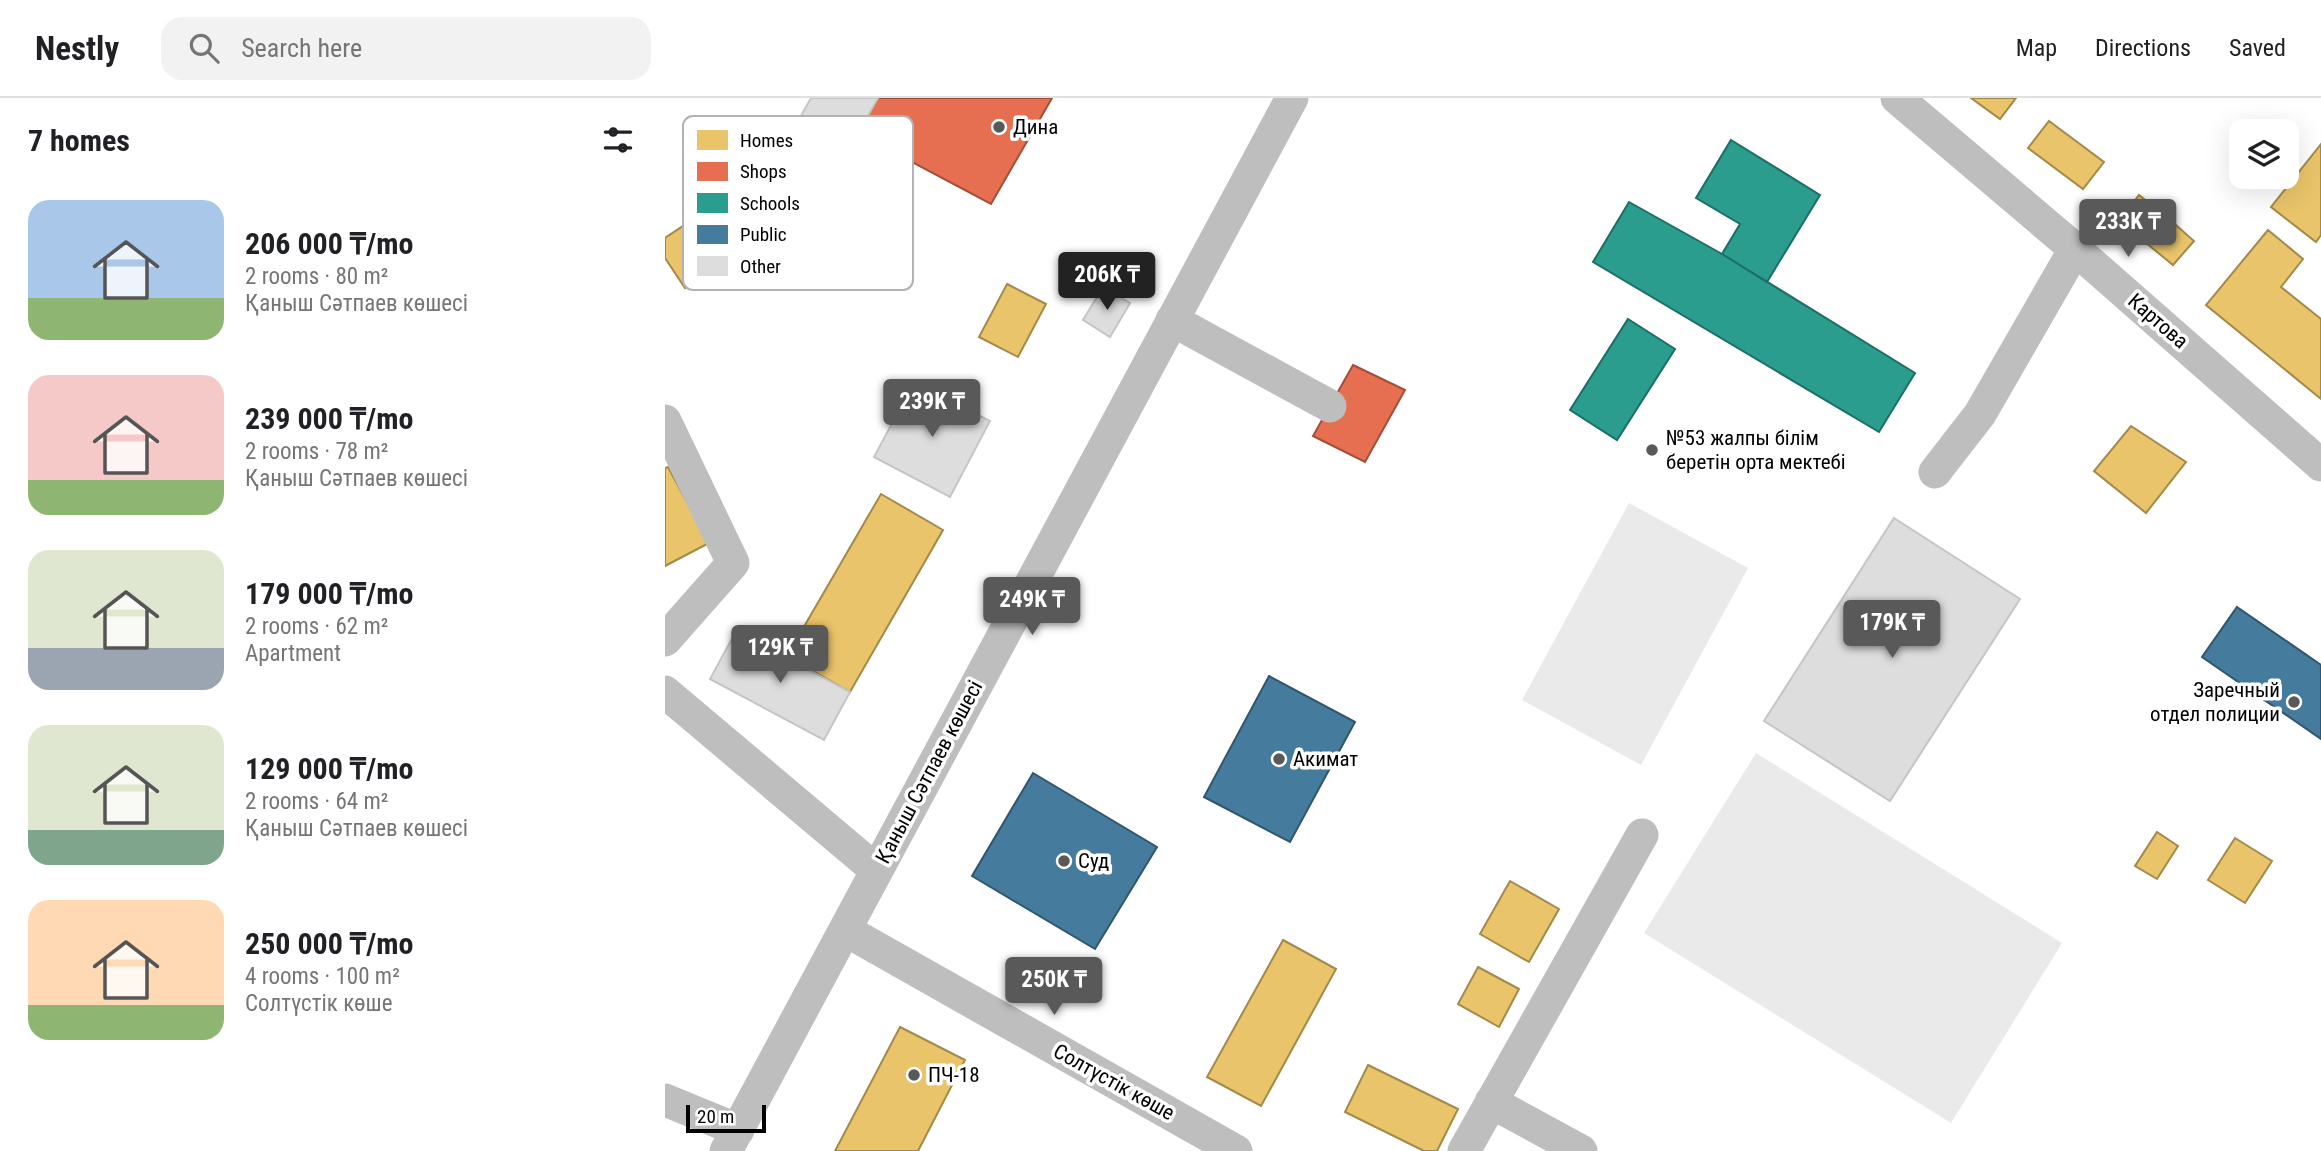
<!DOCTYPE html>
<html lang="en">
<head>
<meta charset="utf-8">
<style>
  :root { --surface:#fff; --page:#f2f2f2; --text:#202124; --muted:#757577; --line:#e0e0e0; --accent:#595959 }
  body { margin:0; font-family:"Roboto Condensed",sans-serif; background:var(--page); color:var(--text); height:100vh; display:flex; flex-direction:column; font-size:26px; white-space:nowrap }
  * { box-sizing:border-box; margin:0 }
  p { font-size:23px; color:var(--muted) }
  .icon { flex:none; width:38px; height:38px; fill:none; stroke:currentColor; stroke-width:2; stroke-linecap:round; stroke-linejoin:round }
  .map { position:relative; flex:1; overflow:hidden }
  .panel { display:flex; flex-direction:column; background:var(--surface); width:665px }
  .panel>* { flex:none }
  .fabs { position:absolute; left:1564px; top:21px; display:grid; gap:14px }
  .fabs a { display:grid; place-items:center; width:70px; height:70px; border-radius:14px; background:var(--surface); box-shadow:0 7px 28px #0002; font-size:35px }
  .scale { position:absolute; left:21px; bottom:18px; width:80px; box-sizing:border-box; padding-left:7px; border:4px solid #000; border-top:0; font-size:19px; line-height:24px; white-space:nowrap; color:#000; -webkit-text-stroke:5px #fff; paint-order:stroke }
  .price { position:absolute; translate:-50% -60px; padding:0 16px; border-radius:7px; background:var(--accent); color:#fff; font-size:23px; line-height:46px; filter:drop-shadow(0 2px 4px #0008) }
  .price::after { content:''; position:absolute; left:50%; top:42px; width:21px; height:16px; margin-left:-10px; background:inherit; clip-path:polygon(0 0,100% 0,50% 100%) }
  .price.on { background:#222; color:#fff }
  ul { padding:0; list-style:none }
  li { display:flex; align-items:center; gap:21px; height:175px; padding:0 28px }
  li span { display:grid; place-items:center; flex:none; width:196px; height:140px; border-radius:21px; color:#555 }
  li>.icon { margin-inline-start:auto }
  span .icon { width:84px; height:84px; fill:#fffc; stroke-width:1 }
  li b { font-size:30px }
  h2 { display:flex; justify-content:space-between; align-items:center; height:84px; padding:0 28px; font-size:30px }
  header { display:flex; align-items:center; gap:42px; box-sizing:border-box; height:98px; padding:0 35px; background:var(--surface); border-bottom:2px solid var(--line) }
  header strong { font-size:33px }
  nav { display:flex; gap:38px; margin-inline-start:auto; font-size:24px }
  .search { width:490px; height:63px; background:var(--page); display:flex; align-items:center; gap:18px; box-sizing:border-box; padding:0 24px; border-radius:21px; color:var(--muted); font-size:26px }
  main { display:flex; flex:1; min-height:0 }
  .map>svg:first-child { display:block }
  .green { fill:#eaeaea }
  .homes { fill:#e9c46a; stroke:#a3894a; stroke-width:2 }
  .shops { fill:#e76f51; stroke:#a24e39; stroke-width:2 }
  .schools { fill:#2a9d8f; stroke:#1d6e64; stroke-width:2 }
  .public { fill:#457b9d; stroke:#30566e; stroke-width:2 }
  .building { fill:#ddd; stroke:#c5c5c5; stroke-width:2 }
  .lines { fill:none; stroke-linecap:round; stroke-linejoin:round }
  .minor { stroke:#bebebe; stroke-width:33 }
  .poi-dot { fill:#595959; stroke:#fff; stroke-width:2.5 }
  .labels { text-anchor:middle; stroke-width:7; stroke-linejoin:round; paint-order:stroke }
  .poi-label { font-size:21px; fill:#000; stroke:#fff; text-anchor:start }
  .street-label { font-size:21px; fill:#000; stroke:#fff }
  .key { fill:#fff; stroke:#b2b2b2; stroke-width:2 }
  .key-label { font-size:19px; fill:#000 }
</style>
</head>
<body>
<header>
<strong>Nestly</strong>
<div class="search"><svg class="icon" aria-label="search" viewBox="0 0 24 24"><circle cx="10" cy="10" r="6"/><path d="M15 15l6 6"/></svg>Search here</div>
<nav><a>Map</a><a>Directions</a><a>Saved</a></nav>
</header>
<main>
<section class="panel">
<h2>7 homes<svg class="icon" aria-label="filters" viewBox="0 0 24 24"><path d="M4 7h16M4 17h16"/><circle cx="9" cy="7" r="2"/><circle cx="15" cy="17" r="2"/></svg></h2>
<ul>
<li><span style="background:linear-gradient(#a9c7e8 70%,#8fb573 0)"><svg class="icon" aria-label="home" viewBox="0 0 24 24"><path d="M3 11l9-7 9 7M6 9v11h12V9"/></svg></span><div><b>206 000 ₸/mo</b><p>2 rooms · 80 m²</p><p>Қаныш Сәтпаев көшесі</p></div></li>
<li><span style="background:linear-gradient(#f6c9c9 75%,#8fb573 0)"><svg class="icon" aria-label="home" viewBox="0 0 24 24"><path d="M3 11l9-7 9 7M6 9v11h12V9"/></svg></span><div><b>239 000 ₸/mo</b><p>2 rooms · 78 m²</p><p>Қаныш Сәтпаев көшесі</p></div></li>
<li><span style="background:linear-gradient(#dfe7d0 70%,#9aa5b1 0)"><svg class="icon" aria-label="home" viewBox="0 0 24 24"><path d="M3 11l9-7 9 7M6 9v11h12V9"/></svg></span><div><b>179 000 ₸/mo</b><p>2 rooms · 62 m²</p><p>Apartment</p></div></li>
<li><span style="background:linear-gradient(#dfe7d0 75%,#7fa58c 0)"><svg class="icon" aria-label="home" viewBox="0 0 24 24"><path d="M3 11l9-7 9 7M6 9v11h12V9"/></svg></span><div><b>129 000 ₸/mo</b><p>2 rooms · 64 m²</p><p>Қаныш Сәтпаев көшесі</p></div></li>
<li><span style="background:linear-gradient(#ffd9b3 75%,#8fb573 0)"><svg class="icon" aria-label="home" viewBox="0 0 24 24"><path d="M3 11l9-7 9 7M6 9v11h12V9"/></svg></span><div><b>250 000 ₸/mo</b><p>4 rooms · 100 m²</p><p>Солтүстік көше</p></div></li>
</ul>
</section>
<div class="map">
<svg width="1656" height="1053" viewBox="0 0 1656 1053">
  <rect width="100%" height="100%" fill="#fff"/>
  <!-- green -->
  <path class="green" d="M964,405L1083,470L976,667L857,602Z
    M1091,655L1397,845L1286,1025L979,835Z"/>
  <!-- homes -->
  <path class="homes" d="M1306,0H1351L1335,21Z
    M1384,23L1439,64L1418,91L1363,50Z
    M1656,46V137L1651,144L1606,109Z
    M1474,97L1503,120L1481,145L1454,123Z
    M1503,120L1529,143L1508,167L1481,145Z
    M27,122L56,166L20,190L0,160V140Z
    M1603,132L1638,161L1616,189L1656,221V301L1541,207Z
    M342,186L381,206L353,259L314,239Z
    M1466,328L1521,364L1481,415L1429,373Z
    M3,369L44,445L0,468V370Z
    M216,396L278,432L185,594L122,558Z
    M1492,734L1513,748L1492,781L1470,768Z
    M1570,740L1607,763L1580,805L1543,782Z
    M845,783L894,811L864,864L815,836Z
    M618,842L671,871L596,1008L542,979Z
    M813,869L854,891L834,929L793,906Z
    M235,929L300,962L253,1053H170Z
    M703,967L793,1011L772,1053H759L680,1014Z"/>
  <!-- shops -->
  <path class="shops" d="M213,0H387L326,106L243,62L195,32Z
    M688,267L740,292L700,364L648,338Z"/>
  <!-- schools -->
  <path class="schools" d="M1066,42L1155,97L1102,184L1057,156L1075,126L1031,100Z
    M964,104L1057,156L1250,275L1214,334L928,164Z
    M963,221L1010,251L952,342L905,312Z"/>
  <!-- public -->
  <path class="public" d="M1572,509L1656,567V641L1537,559Z
    M604,578L690,624L625,744L539,699Z
    M368,675L492,749L430,851L307,778Z"/>
  <!-- building -->
  <path class="building" d="M146,0H213L195,32L243,62L220,104L119,48Z
    M438,189L465,205L445,239L418,222Z
    M249,284L325,323L285,399L209,359Z
    M1229,420L1355,501L1225,703L1099,623Z
    M71,533L185,594L159,642L45,581Z"/>
  <g class="lines">
    <!-- minor -->
    <path class="minor" d="M1232,0L1410,151L1656,367
      M507,222L665,308
      M0,323L68,465L0,542
      M1270,374L1315,316L1410,151
      M0,594L211,772
      M180,832L571,1053
      M0,1002L73,1032
      M826,1004L916,1053
      M61,1053L627,0
      M799,1053L977,737"/>
  </g>
  <!-- markers -->
  <g class="poi-dot">
    <circle cx="334" cy="29" r="7"/>
    <circle cx="987" cy="352" r="7"/>
    <circle cx="1629" cy="604" r="7"/>
    <circle cx="614" cy="661" r="7"/>
    <circle cx="399" cy="763" r="7"/>
    <circle cx="249" cy="977" r="7"/>
  </g>
  <g class="labels">
    <!-- poi labels -->
    <g class="poi-label">
      <text x="348" y="36">Дина</text>
      <text x="1001" y="347">№53 жалпы білім<tspan x="1001" dy="24">беретін орта мектебі</tspan></text>
      <text x="1615" y="599" text-anchor="end">Заречный<tspan x="1615" dy="24">отдел полиции</tspan></text>
      <text x="628" y="668">Акимат</text>
      <text x="413" y="770">Суд</text>
      <text x="263" y="984">ПЧ-18</text>
    </g>
    <!-- street labels -->
    <g class="street-label">
      <text transform="translate(1493 223) rotate(41)" y="7">Картова</text>
      <text transform="translate(264 674) rotate(-62)" y="7">Қаныш Сәтпаев көшесі</text>
      <text transform="translate(449 984) rotate(29)" y="7">Солтүстік көше</text>
    </g>
  </g>
  <!-- legend -->
  <rect x="18" y="18" width="230" height="174" rx="10" class="key"/>
  <rect x="32" y="32" width="31" height="20" fill="#e9c46a"/>
  <rect x="32" y="64" width="31" height="19" fill="#e76f51"/>
  <rect x="32" y="95" width="31" height="20" fill="#2a9d8f"/>
  <rect x="32" y="127" width="31" height="19" fill="#457b9d"/>
  <rect x="32" y="158" width="31" height="20" fill="#ddd"/>
  <g class="key-label">
    <text x="75" y="49">Homes</text>
    <text x="75" y="80">Shops</text>
    <text x="75" y="112">Schools</text>
    <text x="75" y="143">Public</text>
    <text x="75" y="175">Other</text>
  </g>
</svg>
<div class="fabs">
<a><svg class="icon" aria-label="layers" viewBox="0 0 24 24"><path d="M12 4l9 5-9 5-9-5zM3 14l9 5 9-5"/></svg></a>
</div>
<div class="scale">20 m</div>
<b class="price" style="left:1463px;top:161px">233K ₸</b>
<b class="price on" style="left:442px;top:214px">206K ₸</b>
<b class="price" style="left:267px;top:341px">239K ₸</b>
<b class="price" style="left:367px;top:539px">249K ₸</b>
<b class="price" style="left:1227px;top:562px">179K ₸</b>
<b class="price" style="left:115px;top:587px">129K ₸</b>
<b class="price" style="left:389px;top:919px">250K ₸</b>
</div>
</main>
</body>
</html>
